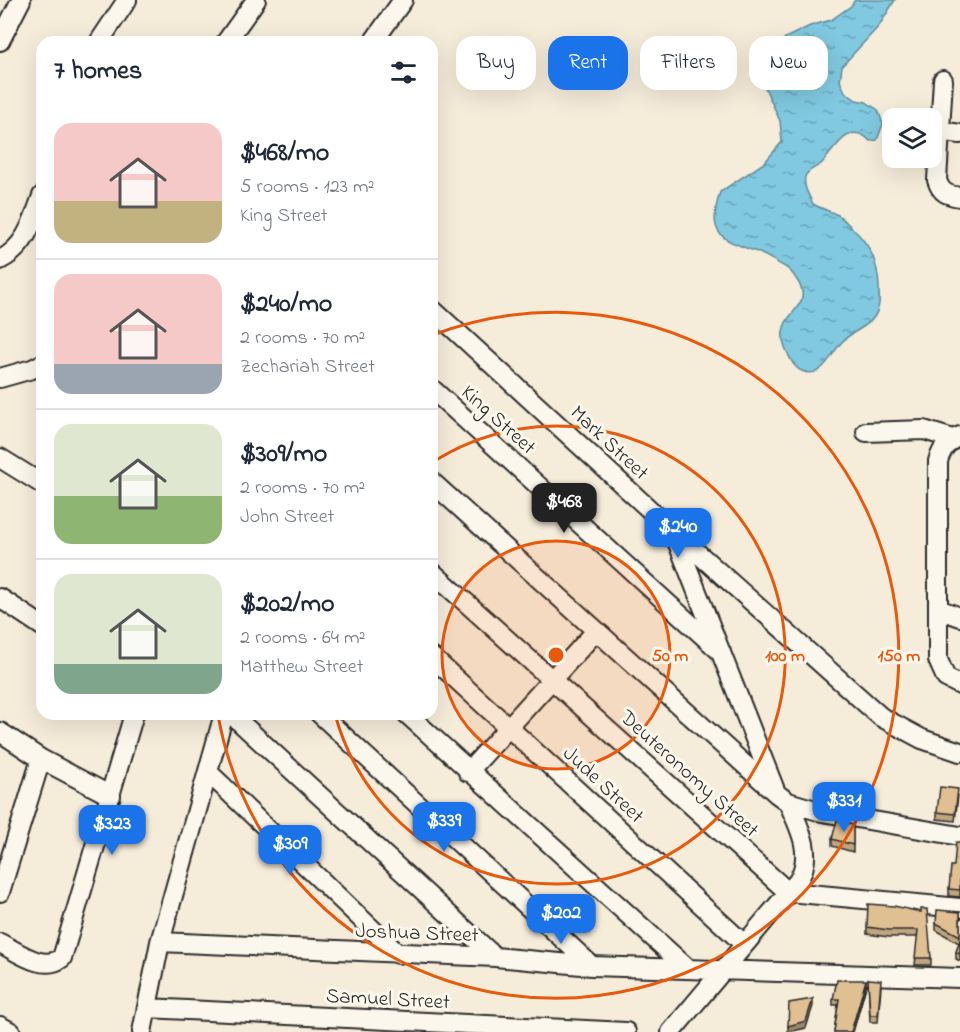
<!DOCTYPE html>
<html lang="en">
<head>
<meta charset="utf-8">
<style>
  :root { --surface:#fff; --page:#f6f6f7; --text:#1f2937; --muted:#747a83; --line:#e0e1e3; --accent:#1a73e8 }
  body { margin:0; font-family:"Indie Flower",sans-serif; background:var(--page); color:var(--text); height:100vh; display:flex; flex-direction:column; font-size:22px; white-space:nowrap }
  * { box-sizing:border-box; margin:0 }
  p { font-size:20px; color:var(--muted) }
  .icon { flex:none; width:33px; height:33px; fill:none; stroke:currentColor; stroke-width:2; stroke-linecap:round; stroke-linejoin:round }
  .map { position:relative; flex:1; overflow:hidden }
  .panel { position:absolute; left:36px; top:36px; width:402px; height:684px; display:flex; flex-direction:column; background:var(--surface); border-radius:18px; box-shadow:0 6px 24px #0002 }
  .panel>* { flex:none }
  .banner { position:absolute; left:456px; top:36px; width:414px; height:54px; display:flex; gap:12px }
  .controls { position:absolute; left:882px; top:108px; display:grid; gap:12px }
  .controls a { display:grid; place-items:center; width:60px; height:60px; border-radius:12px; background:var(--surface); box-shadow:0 6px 24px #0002; font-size:30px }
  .price { position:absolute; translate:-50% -51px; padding:0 14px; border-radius:12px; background:var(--accent); color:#fff; font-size:20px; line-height:39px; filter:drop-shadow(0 2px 3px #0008) }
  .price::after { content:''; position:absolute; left:50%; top:36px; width:18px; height:14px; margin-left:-9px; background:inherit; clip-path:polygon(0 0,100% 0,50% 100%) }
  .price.active { background:#222; color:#fff }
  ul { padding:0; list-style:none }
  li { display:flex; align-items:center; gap:18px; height:150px; padding:0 18px }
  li+li { border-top:2px solid var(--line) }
  li span { display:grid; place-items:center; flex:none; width:168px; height:120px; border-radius:18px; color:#555 }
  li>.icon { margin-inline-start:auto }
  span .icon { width:72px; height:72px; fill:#fffc; stroke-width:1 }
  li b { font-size:26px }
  h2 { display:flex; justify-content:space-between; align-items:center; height:72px; padding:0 18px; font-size:26px }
  .pill { padding:0 21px; border-radius:18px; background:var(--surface); box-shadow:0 6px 24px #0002; font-size:21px; line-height:54px }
  .pill.active { background:var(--accent); color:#fff }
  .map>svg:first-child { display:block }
  .water { fill:url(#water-ripples); stroke:#5e8a98; stroke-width:1.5 }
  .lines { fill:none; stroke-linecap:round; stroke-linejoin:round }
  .minor-casing { stroke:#2b2b2b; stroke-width:22 }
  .minor { stroke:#fbf7ec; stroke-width:18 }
  .wall { fill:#c1a57e; stroke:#2b2b2b; stroke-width:1.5 }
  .shaded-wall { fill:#9d8667; stroke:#2b2b2b; stroke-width:1.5 }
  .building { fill:#e0c093; stroke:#2b2b2b; stroke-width:1.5 }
  .ring { fill:none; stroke:#e8590c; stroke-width:3 }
  .labels { text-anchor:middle; stroke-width:6; stroke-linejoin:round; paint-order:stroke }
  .street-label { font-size:21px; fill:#2b2b2b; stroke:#fbf7ec }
  .centre { fill:#e8590c; stroke:#fbf7ec; stroke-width:3 }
  .ring-label { font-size:18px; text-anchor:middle; font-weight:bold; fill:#e8590c; stroke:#fbf7ec; stroke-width:6; stroke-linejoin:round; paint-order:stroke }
</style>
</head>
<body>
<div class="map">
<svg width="960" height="1032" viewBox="0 0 960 1032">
  <defs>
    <pattern id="water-ripples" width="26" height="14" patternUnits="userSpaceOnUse" patternTransform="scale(1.5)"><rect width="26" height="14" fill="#80c9e0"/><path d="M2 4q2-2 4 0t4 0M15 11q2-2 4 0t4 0" fill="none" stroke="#69a3b6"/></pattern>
  </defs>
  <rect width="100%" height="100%" fill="#f6ecda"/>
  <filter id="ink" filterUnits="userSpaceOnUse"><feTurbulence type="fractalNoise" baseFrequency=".0167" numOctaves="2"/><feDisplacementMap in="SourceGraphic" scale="12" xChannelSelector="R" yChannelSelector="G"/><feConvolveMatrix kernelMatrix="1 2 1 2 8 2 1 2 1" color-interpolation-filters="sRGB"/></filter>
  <g filter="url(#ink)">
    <!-- water -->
    <path class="water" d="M855,0H895L879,26L842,66L840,81L845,92L856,100L866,102L878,110L883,124L877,140L870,141C850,120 836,147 823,162C818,168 808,168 805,177C803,186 809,196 813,204C821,209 830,211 838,215C843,218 847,223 851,227C870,244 878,262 879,287C879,298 881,307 874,317C866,329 851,331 842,342C831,353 823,380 802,371C795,369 791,360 788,354C785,348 782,339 783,332C785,311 814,305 797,280C794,275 791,270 785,267C776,262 767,256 757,252C720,239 707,235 720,192L764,163L782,142L780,121L762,81L768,56L785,38L810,26L831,20L851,6Z"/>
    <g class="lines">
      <!-- minor casing -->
      <g class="minor-casing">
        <path id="minor" d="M0,41L21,0
          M99,42L127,0
          M226,42L256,0
          M373,42L403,0
          M943,80L937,180C941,193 947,195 960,197
          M940,131L960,134
          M0,260C26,247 33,221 42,196
          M432,309L674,532L881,717L922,739L960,752
          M0,378L32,369L42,364
          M432,389L721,652
          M866,432L924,430L953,439
          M960,436C948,441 942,448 938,461V660L946,678L960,685
          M0,458L42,484
          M432,482L777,794L788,802L822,812L960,836
          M675,536L775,790
          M432,572L788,892L960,908
          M0,598L42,626
          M938,609L960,617
          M432,657L744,944
          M231,714L495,957
          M320,714L592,966
          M407,714L688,969
          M0,732L41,759L111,796
          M208,772L398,954
          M468,772L596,631
          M0,892L41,759
          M160,942L495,957L592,966L960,978
          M0,943C18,952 43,972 62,958L134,714
          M147,1008L626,1032
          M0,1026L11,1032
          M142,1032L160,942L224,714
          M671,1032L798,881C814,854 800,829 788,802"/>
      </g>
      <!-- minor -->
      <use href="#minor" class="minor"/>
    </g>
    <!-- wall -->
    <path class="wall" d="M958,796L955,821L937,819V812Z
      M853,825V852L832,846V839Z
      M960,842V897L949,896V889Z
      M921,912L931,958V965H915L918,937H889L867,934V927Z
      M960,912V961L956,959V952L959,943L936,930V923Z
      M868,979L881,987L878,1022H870Z
      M866,986L853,1032H834L838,1005H833V999Z"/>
    <!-- shaded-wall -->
    <path class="shaded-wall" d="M866,980V986L853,1032H851Z
      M813,999V1006L806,1028L788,1032V1026Z"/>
    <!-- building -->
    <path class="building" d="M940,787L958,789L955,814L937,812Z
      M837,820L853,825V845L832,839Z
      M956,842H960V890L949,889L951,866H954Z
      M868,904L894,906L921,912V909H927L931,958H915L918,930H889L867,927Z
      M937,910L960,912V936L936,923Z
      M960,940V954L956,952Z
      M868,979L881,980L878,1015H870Z
      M837,980H866L851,1032H834L839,999H833Z
      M813,999L806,1021L788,1026L789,1003Z"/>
  </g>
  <!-- distance rings -->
  <circle cx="556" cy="655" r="114" fill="#e8590c" fill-opacity=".12"/>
  <g class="ring">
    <circle cx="556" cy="655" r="114"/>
    <path d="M433 462A229 229 0 1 1 335 714"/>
    <path d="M433 335A343 343 0 1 1 218 715"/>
  </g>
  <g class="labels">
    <!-- street labels -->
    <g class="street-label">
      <text transform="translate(499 419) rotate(42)" y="7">King Street</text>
      <text transform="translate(610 442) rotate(43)" y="7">Mark Street</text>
      <text transform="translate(690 773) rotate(42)" y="7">Deuteronomy Street</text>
      <text transform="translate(604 784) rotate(43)" y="7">Jude Street</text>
      <text transform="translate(417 932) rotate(2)" y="7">Joshua Street</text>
      <text transform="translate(388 998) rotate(3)" y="7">Samuel Street</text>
    </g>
  </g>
  <circle cx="556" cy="655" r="9" class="centre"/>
  <g class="ring-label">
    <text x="670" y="661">50 m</text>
    <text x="785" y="661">100 m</text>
    <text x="899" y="661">150 m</text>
  </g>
</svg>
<div class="controls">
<a><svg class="icon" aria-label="layers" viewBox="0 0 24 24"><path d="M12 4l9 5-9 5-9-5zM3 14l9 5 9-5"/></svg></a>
</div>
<b class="price active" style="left:564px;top:534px">$468</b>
<b class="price" style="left:678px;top:559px">$240</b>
<b class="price" style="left:844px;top:833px">$331</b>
<b class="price" style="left:444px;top:853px">$339</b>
<b class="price" style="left:112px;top:856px">$323</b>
<b class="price" style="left:290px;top:876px">$309</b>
<b class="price" style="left:561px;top:945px">$202</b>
<div class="banner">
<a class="pill">Buy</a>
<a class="pill active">Rent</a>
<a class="pill">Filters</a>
<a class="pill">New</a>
</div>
<section class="panel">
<h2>7 homes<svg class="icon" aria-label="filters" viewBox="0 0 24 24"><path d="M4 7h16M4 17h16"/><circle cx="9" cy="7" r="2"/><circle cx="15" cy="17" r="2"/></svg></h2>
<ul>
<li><span style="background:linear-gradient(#f6c9c9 65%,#c2b280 0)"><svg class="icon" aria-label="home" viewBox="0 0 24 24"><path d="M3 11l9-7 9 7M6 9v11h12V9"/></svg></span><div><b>$468/mo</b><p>5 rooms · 123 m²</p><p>King Street</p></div></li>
<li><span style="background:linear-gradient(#f6c9c9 75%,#9aa5b1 0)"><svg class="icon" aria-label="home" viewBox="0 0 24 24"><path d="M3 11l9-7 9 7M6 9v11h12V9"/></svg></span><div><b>$240/mo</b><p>2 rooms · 70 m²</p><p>Zechariah Street</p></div></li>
<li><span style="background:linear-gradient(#dfe7d0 60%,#8fb573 0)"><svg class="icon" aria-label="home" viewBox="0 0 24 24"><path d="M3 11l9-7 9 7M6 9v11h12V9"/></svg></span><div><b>$309/mo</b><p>2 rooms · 70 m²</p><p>John Street</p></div></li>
<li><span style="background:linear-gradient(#dfe7d0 75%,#7fa58c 0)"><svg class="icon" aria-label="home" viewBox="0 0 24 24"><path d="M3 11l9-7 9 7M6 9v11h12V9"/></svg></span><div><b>$202/mo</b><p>2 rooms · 64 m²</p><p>Matthew Street</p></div></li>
</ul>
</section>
</div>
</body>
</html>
